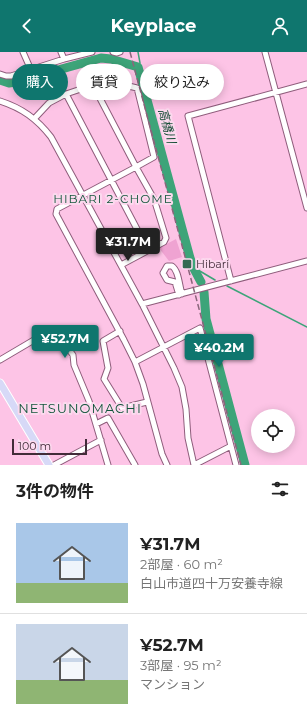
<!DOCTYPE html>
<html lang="ja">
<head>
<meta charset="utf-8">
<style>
  :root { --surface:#fff; --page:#f6f6f6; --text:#222; --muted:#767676; --line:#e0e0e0; --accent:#0f766e }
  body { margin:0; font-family:Montserrat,"Noto Sans JP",sans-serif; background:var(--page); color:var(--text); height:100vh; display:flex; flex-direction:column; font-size:15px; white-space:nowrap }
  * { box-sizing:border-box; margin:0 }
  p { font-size:13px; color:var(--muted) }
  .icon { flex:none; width:22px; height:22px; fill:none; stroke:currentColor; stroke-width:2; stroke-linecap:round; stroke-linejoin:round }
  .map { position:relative; height:413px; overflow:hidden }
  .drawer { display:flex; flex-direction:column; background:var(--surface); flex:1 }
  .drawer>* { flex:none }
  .guide { position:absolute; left:12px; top:12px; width:283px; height:36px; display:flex; gap:8px }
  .tools { position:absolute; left:251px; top:357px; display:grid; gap:8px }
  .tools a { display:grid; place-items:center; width:44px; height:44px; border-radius:50%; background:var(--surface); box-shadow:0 2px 10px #0003; font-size:20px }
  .scale { position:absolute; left:12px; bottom:10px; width:75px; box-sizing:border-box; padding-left:4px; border:2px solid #422c39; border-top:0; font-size:11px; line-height:14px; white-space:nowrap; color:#422c39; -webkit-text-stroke:3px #fcd9ee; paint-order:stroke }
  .price { position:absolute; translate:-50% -34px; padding:0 9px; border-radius:4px; background:var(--accent); color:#fff; font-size:13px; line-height:26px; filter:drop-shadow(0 1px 2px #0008) }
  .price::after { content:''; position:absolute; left:50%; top:24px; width:12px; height:9px; margin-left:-6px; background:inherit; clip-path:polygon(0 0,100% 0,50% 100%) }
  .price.current { background:#222; color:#fff }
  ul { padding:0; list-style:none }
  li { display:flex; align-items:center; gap:12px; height:100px; padding:0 16px }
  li+li { border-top:1px solid var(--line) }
  li span { display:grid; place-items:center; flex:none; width:112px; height:80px; border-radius:0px; color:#555 }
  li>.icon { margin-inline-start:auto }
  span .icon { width:48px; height:48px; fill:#fffc; stroke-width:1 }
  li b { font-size:17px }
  h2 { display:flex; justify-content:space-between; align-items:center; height:48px; padding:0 16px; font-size:17px }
  .chip { padding:0 14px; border-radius:18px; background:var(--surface); box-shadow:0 2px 10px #0003; font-size:14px; line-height:36px }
  .chip.current { background:var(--accent); color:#fff }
  header { display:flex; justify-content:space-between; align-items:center; height:52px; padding:0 16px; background:var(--accent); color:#fff; font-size:18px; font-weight:700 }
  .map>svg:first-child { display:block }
  .green { fill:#efa3d2 }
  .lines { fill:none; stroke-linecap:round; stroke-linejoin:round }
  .stream { stroke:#3da479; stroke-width:1.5 }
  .river { stroke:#3da479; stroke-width:9 }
  .minor-casing { stroke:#8f5d7c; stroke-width:7 }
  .major-casing { stroke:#fff; stroke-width:9 }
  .minor { stroke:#fff; stroke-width:5 }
  .major { stroke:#d7d9f7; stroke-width:7 }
  .rail { stroke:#8a667b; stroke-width:1.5; stroke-dasharray:6 3; stroke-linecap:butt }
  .poi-dot { fill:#346b52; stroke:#fcd9ee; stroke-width:1.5 }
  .labels { text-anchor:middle; stroke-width:4; stroke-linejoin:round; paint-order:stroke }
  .poi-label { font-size:11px; fill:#422c39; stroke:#fcd9ee; text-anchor:start }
  .water-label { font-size:12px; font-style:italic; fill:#144c35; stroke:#fcd9ee }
  .neighbourhood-label { font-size:12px; letter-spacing:1px; fill:#10553a; stroke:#fcd9ee }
  .quarter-label { font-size:13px; letter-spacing:1px; fill:#10553a; stroke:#fcd9ee }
</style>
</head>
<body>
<header><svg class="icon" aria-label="back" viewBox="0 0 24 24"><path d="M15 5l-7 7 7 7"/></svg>Keyplace<svg class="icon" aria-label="person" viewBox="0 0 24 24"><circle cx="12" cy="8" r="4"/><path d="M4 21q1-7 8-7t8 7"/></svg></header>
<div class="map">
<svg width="307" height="413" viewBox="0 0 307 413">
  <rect width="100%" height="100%" fill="#fdc4e6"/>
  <!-- green -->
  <path class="green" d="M176,187L182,205L169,209L159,196Z"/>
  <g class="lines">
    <!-- stream -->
    <path class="stream" d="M138,0L140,11L138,15
      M193,215L215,228
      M227,234L307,275"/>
    <!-- river -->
    <path class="river" d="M0,28L9,31L15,30L101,6L111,7L138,15L190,206L193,215L201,230
      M204,240L206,267L245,413"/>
    <!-- minor casing -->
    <g class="minor-casing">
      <path id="minor" d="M23,0L31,18
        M61,0L64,7
        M113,0L117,1L120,0
        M265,0L307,156
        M0,22L6,24H11L64,7L92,0
        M93,33L116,31L137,36L154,105L136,115L154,147L166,186L164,190L121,213
        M66,42L148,198
        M0,49C22,56 37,67 51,85L142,252L174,316L182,335L186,357L188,386L194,413
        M34,67L49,51L66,42L93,33L136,115L57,157L56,162L124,288L135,310L143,332L162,402L167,413
        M231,229L188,64L307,32
        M179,243L175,230L167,228L163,221L167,214H172C179,219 179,233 182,242
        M142,252L307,209
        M120,279L103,289L108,316L104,327L122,356L147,350
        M0,308L39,285L60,289L64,291L73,303L74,313L89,349L108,413
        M135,310L200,276L236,413
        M96,372L108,366L135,413
        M54,413L101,388
        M194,413L231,394"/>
    </g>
    <!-- major casing -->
    <g class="major-casing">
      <path id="major" d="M0,331L49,413"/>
    </g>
    <!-- minor -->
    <use href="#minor" class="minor"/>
    <!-- major -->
    <use href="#major" class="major"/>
    <!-- rail -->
    <path class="rail" d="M130,0L241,413"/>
  </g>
  <!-- markers -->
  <rect class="poi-dot" x="182" y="207" width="10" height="10" rx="2"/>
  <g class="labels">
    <!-- poi labels -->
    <g class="poi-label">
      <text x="196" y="216">Hibari</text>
    </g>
    <!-- water labels -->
    <g class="water-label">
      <text transform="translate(167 74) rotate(75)" y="4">高橋川</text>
    </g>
    <!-- neighbourhood labels -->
    <g class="neighbourhood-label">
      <text x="113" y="151">HIBARI 2-CHOME</text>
    </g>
    <!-- quarter labels -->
    <g class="quarter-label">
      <text x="80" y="361">NETSUNOMACHI</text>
    </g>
  </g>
</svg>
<div class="tools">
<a><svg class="icon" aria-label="locate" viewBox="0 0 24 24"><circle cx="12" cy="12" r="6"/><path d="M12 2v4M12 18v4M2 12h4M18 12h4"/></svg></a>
</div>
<div class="scale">100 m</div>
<b class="price current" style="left:128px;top:210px">¥31.7M</b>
<b class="price" style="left:65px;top:307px">¥52.7M</b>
<b class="price" style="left:219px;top:316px">¥40.2M</b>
<div class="guide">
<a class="chip current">購入</a>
<a class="chip">賃貸</a>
<a class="chip">絞り込み</a>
</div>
</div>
<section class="drawer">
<h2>3件の物件<svg class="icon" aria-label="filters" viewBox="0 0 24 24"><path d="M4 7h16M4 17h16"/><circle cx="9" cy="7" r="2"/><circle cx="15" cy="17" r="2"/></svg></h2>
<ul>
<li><span style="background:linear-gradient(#a9c7e8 75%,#8fb573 0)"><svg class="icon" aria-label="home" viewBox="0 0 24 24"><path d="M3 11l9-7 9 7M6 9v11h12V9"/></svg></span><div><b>¥31.7M</b><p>2部屋 · 60 m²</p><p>白山市道四十万安養寺線</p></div></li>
<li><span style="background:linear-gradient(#c9d6e8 70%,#8fb573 0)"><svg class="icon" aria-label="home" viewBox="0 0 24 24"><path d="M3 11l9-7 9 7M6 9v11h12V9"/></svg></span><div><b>¥52.7M</b><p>3部屋 · 95 m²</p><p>マンション</p></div></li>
</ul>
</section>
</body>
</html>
